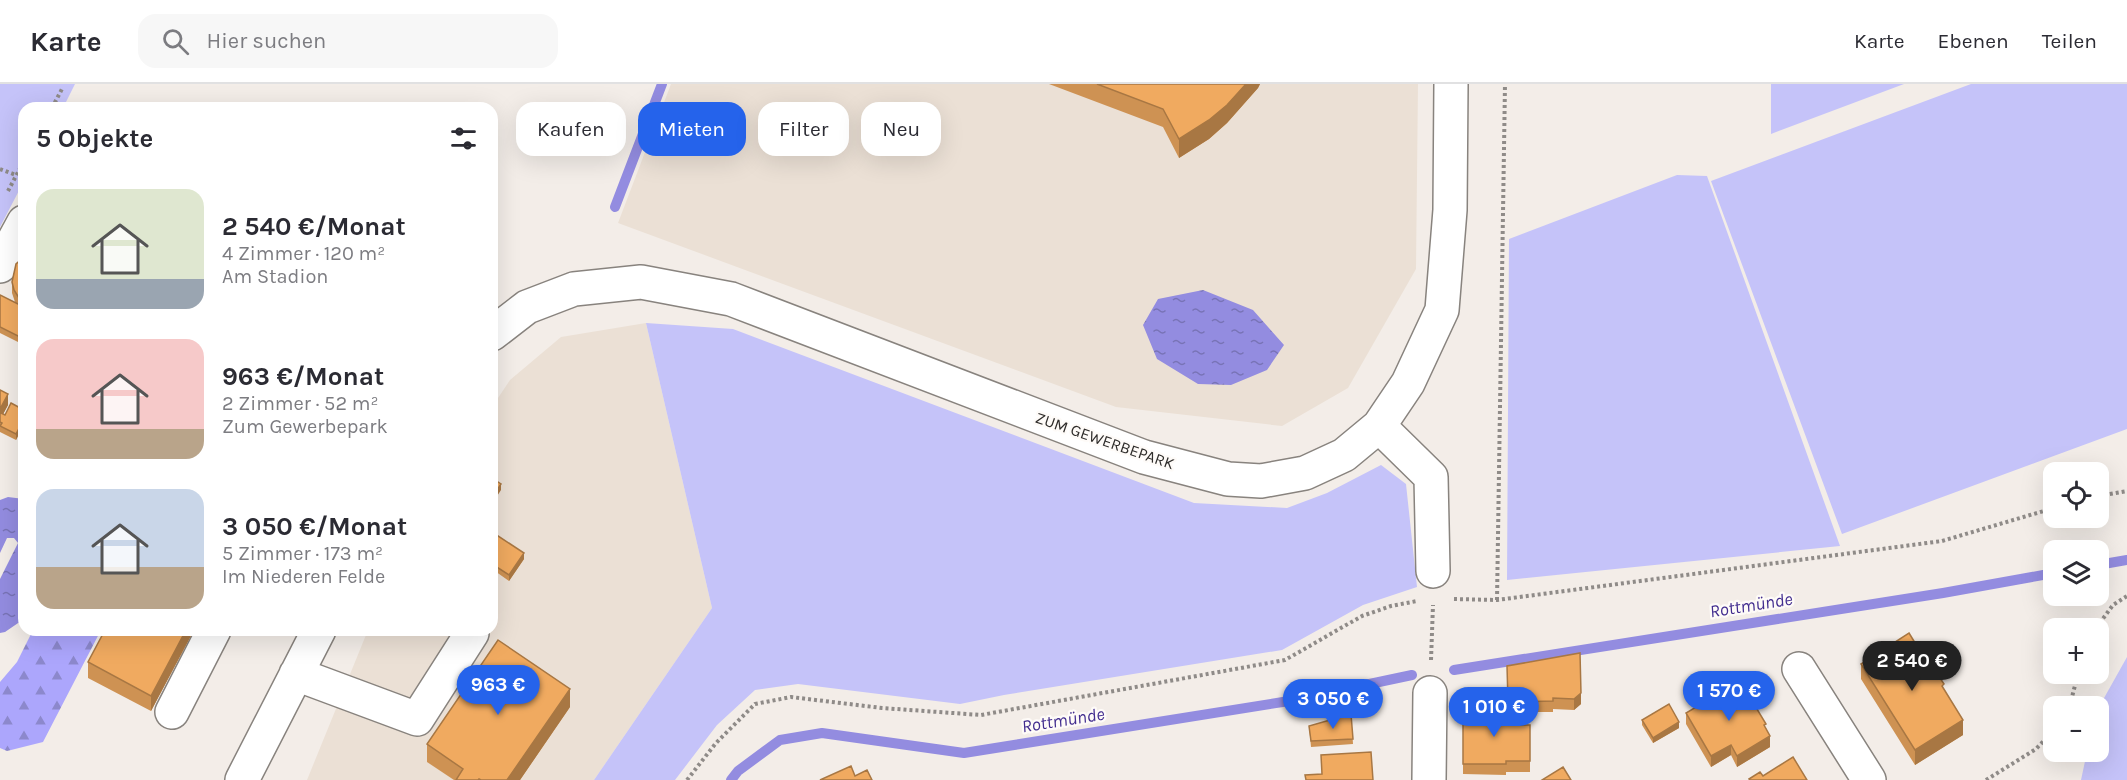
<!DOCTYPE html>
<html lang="de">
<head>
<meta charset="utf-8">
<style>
  :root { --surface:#fff; --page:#f7f7f7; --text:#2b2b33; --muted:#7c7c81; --line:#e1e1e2; --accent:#2563eb }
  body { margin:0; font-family:Karla,sans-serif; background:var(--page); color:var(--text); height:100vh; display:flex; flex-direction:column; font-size:22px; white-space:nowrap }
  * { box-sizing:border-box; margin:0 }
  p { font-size:20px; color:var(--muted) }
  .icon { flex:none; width:33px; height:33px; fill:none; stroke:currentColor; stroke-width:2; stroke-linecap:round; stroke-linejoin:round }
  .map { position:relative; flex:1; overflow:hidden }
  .drawer { position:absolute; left:18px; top:18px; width:480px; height:534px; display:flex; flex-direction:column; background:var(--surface); border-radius:18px; box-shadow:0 6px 24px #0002 }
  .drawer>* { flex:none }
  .guide { position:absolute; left:516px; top:18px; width:570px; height:54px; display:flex; gap:12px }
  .controls { position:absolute; left:2043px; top:378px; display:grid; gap:12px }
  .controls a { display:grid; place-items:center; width:66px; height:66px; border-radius:12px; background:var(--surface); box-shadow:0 6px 24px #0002; font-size:30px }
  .price { position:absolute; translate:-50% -51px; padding:0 14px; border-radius:21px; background:var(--accent); color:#fff; font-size:20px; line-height:39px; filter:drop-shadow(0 2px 3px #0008) }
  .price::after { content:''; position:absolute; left:50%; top:36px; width:18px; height:14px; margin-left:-9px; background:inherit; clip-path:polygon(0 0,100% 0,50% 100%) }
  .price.active { background:#222; color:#fff }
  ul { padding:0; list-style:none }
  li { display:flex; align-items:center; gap:18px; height:150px; padding:0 18px }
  li span { display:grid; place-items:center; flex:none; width:168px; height:120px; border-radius:18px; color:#555 }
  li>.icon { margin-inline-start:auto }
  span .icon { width:72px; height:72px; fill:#fffc; stroke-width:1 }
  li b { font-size:26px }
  h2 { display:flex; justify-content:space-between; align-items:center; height:72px; padding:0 18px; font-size:26px }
  .tag { padding:0 21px; border-radius:18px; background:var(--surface); box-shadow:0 6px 24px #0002; font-size:21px; line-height:54px }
  .tag.active { background:var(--accent); color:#fff }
  header { display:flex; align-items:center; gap:36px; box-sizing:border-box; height:84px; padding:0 30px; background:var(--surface); border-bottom:2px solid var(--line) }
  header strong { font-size:28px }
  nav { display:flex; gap:33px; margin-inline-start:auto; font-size:21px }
  .search { width:420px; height:54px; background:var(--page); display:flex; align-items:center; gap:15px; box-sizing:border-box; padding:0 21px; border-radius:18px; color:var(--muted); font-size:22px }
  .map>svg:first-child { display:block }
  .built { fill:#ebe0d5 }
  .green { fill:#c5c3f9 }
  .forest { fill:url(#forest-firs) }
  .water { fill:url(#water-ripples) }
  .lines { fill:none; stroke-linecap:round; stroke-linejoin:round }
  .stream { stroke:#938ce0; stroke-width:10 }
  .minor-casing { stroke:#88837e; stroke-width:36 }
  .path { stroke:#8f8b88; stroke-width:4; stroke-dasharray:3 3; stroke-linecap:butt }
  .minor { stroke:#fff; stroke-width:33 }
  .wall { fill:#ce9253 }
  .shaded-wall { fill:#a87743 }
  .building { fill:#f0aa60; stroke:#a87743; stroke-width:1.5 }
  .labels { text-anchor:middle; stroke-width:4.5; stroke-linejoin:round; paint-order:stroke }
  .street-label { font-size:16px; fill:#2f2d2b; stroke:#fefbf8 }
  .water-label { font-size:18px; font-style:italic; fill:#422d8f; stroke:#fefbf8 }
</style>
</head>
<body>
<header>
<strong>Karte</strong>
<div class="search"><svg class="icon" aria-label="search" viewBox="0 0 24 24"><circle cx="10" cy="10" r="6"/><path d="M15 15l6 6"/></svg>Hier suchen</div>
<nav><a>Karte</a><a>Ebenen</a><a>Teilen</a></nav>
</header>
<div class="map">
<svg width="2127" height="696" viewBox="0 0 2127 696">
  <defs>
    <pattern id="forest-firs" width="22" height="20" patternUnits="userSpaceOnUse" patternTransform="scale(1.5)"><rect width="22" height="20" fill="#aca6fc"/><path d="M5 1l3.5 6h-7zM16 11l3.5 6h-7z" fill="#8c88cc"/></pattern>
    <pattern id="water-ripples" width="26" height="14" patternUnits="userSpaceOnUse" patternTransform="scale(1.5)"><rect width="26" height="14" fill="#938ce0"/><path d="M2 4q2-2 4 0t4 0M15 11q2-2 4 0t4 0" fill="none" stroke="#7873b6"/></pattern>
  </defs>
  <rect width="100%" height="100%" fill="#f3ede8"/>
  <!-- built -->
  <path class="built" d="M671,0H1418L1416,185L1348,304L1282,342L1116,323L618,139Z
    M646,239L712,524L594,696H307L368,546H492V323L510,296L561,253Z"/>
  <!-- green -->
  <path class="green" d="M0,0H75L63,24H24V97L0,143Z
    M1771,0H1904L1771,50Z
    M1971,0H2127V345L1842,450L1711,97Z
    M1677,91L1707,92L1840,462L1507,496L1509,155Z
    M646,239L733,245L1194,419L1287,424L1327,409L1381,381L1406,400L1417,503L1363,521L1282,566L1004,611L960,620L798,600L755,606L717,641L675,696H594L712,524Z
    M2127,573V696H2081L2087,668H2098L2099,623Z"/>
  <!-- forest -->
  <path class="forest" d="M33,546H101L43,658L7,667L0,664V598L17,578Z"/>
  <!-- water -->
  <path class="water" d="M1203,206L1253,226L1284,261L1267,286L1231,301L1198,300L1157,275L1143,241L1158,215Z
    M8,413L24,415V535L5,548L0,549V495L18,459L14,454H7L0,469V416Z"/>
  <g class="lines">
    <!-- stream -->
    <path class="stream" d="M615,123L662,0
      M2098,481L2127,476
      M1454,586L1943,509L2054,489
      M731,696L738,687L780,656L822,649L964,669L1289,617L1412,591"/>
    <!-- minor casing -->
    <g class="minor-casing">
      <path id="minor" d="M0,182L24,138
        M492,250L527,223L574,205L641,198L731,215L1144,373L1228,395L1261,397L1305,389L1344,371L1379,342L1408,299L1442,226L1450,126L1451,0
        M1379,342L1431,393L1433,487
        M1799,585L1869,696
        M296,590L417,635L472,549
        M172,628L214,546
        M242,696L319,546
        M1429,696L1430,609"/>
    </g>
    <!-- path -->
    <path class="path" d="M52,24L63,3
      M0,85L16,91
      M8,107L24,77
      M2098,412L2127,407
      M1454,515L1497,516L1942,457L2054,424
      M1497,516L1505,0
      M2096,544L2113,521L2127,512
      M1431,576L1433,521
      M2067,622L2072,613L2078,590
      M687,696L716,659L755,620L791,613L882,624L981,631L1285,576L1362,532L1391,522L1417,517
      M1986,696L2036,665L2054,646"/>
    <!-- minor -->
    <use href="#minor" class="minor"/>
  </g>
  <!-- wall -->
  <path class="wall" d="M1049,0H1260L1258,4L1227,39L1209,55L1179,74L1163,43Z
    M24,173V261L0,249V211L15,218L12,209V198Z
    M24,269V292L22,291L19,282V276Z
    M0,306L8,321L3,330L5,331L24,326V340L16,356L0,348Z
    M492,448L524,475L509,497L492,485Z
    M194,546L151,627L88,594V578Z
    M1580,569L1581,620L1574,626L1553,625V628H1508L1507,582Z
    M1861,580L1944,605L1963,651L1915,681L1861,595Z
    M570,623L520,696H454L427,678V660Z
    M1500,624L1507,641H1530V688H1506V691L1463,690V629H1485Z
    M1686,629L1766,644L1770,663L1737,683L1731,671L1711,683L1686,640Z
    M1351,630L1353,660L1311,663L1309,642Z
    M1642,636L1679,644L1653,659L1642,641Z"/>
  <!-- shaded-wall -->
  <path class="shaded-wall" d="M1246,0H1260L1258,4L1227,39L1209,55L1179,74V55Z
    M8,310V321L0,336V325Z
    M24,335V340L16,356V350Z
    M501,400V406L492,420V414Z
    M524,469V475L509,497V491Z
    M186,546H194L151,627V612Z
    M570,605V623L520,696H507Z
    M1581,609V620L1574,626V615Z
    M1963,636V651L1915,681V666Z
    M1679,638V644L1653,659V654Z
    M1770,652V663L1737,683V672Z
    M1731,661V671L1711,683V672Z"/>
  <!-- building -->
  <path class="building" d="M1097,0H1246L1227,21L1209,36L1179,55L1163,25Z
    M24,173V218L19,214L14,206L12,198L16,180Z
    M0,211L24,223V255L0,243Z
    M24,269V286L22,285L19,276L22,270Z
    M0,306L8,310L0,325Z
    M11,319L24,326V335L16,350L0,342L2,339L0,338V330L1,329L5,331Z
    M492,394L501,400L492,414Z
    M492,448L524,469L509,491L492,480Z
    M105,546H186L151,612L88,578Z
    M1909,549L1934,590L1936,588L1944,600L1942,602L1963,636L1915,666L1861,580Z
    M498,556L570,605L507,696H481L479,695L478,696H456L463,685L427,660Z
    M1580,569L1581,609L1574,615L1553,614V617L1508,618L1507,582Z
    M1740,597L1766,640L1764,641L1770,652L1737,672L1731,661L1711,672L1686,629Z
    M1500,618L1499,624H1507V641H1530V677H1506V680H1463V629H1485V619Z
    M1669,620L1679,638L1653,654L1642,636Z
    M1351,630L1353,655L1311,657L1309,642Z
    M1371,668L1373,696H1306L1305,691L1322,690L1321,671Z
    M1793,673L1807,696H1750L1749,695L1760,688L1763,692Z
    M851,682L855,692L867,686L872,696H820Z
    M1563,683L1571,696H1542Z"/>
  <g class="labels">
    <!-- street labels -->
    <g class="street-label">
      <text transform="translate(1105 356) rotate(19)" y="6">ZUM GEWERBEPARK</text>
    </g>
    <!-- water labels -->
    <g class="water-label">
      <text transform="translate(1751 521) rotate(-9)" y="6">Rottmünde</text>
      <text transform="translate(1063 636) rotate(-9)" y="6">Rottmünde</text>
    </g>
  </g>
</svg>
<div class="controls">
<a><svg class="icon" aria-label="locate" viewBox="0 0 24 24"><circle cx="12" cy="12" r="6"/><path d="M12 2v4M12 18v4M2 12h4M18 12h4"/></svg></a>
<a><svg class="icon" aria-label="layers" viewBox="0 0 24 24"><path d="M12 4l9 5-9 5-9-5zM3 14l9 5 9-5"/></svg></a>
<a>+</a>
<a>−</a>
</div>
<b class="price active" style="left:1912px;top:608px">2 540 €</b>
<b class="price" style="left:498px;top:632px">963 €</b>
<b class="price" style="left:1729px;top:638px">1 570 €</b>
<b class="price" style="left:1333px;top:646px">3 050 €</b>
<b class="price" style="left:1494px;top:654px">1 010 €</b>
<div class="guide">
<a class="tag">Kaufen</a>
<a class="tag active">Mieten</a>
<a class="tag">Filter</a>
<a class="tag">Neu</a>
</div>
<section class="drawer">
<h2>5 Objekte<svg class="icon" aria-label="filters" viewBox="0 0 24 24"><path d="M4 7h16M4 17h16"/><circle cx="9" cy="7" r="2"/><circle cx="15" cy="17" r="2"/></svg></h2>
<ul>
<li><span style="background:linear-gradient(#dfe7d0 75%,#9aa5b1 0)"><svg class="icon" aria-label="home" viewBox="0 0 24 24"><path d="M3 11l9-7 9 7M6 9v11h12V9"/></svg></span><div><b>2 540 €/Monat</b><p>4 Zimmer · 120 m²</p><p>Am Stadion</p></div></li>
<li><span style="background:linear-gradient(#f6c9c9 75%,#b9a48a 0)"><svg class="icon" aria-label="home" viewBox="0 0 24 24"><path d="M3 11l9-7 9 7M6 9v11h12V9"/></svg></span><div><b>963 €/Monat</b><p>2 Zimmer · 52 m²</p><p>Zum Gewerbepark</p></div></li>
<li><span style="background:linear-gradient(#c9d6e8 65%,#b9a48a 0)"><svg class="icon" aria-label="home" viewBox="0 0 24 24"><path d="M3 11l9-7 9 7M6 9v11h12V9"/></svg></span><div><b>3 050 €/Monat</b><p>5 Zimmer · 173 m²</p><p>Im Niederen Felde</p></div></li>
</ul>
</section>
</div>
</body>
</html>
